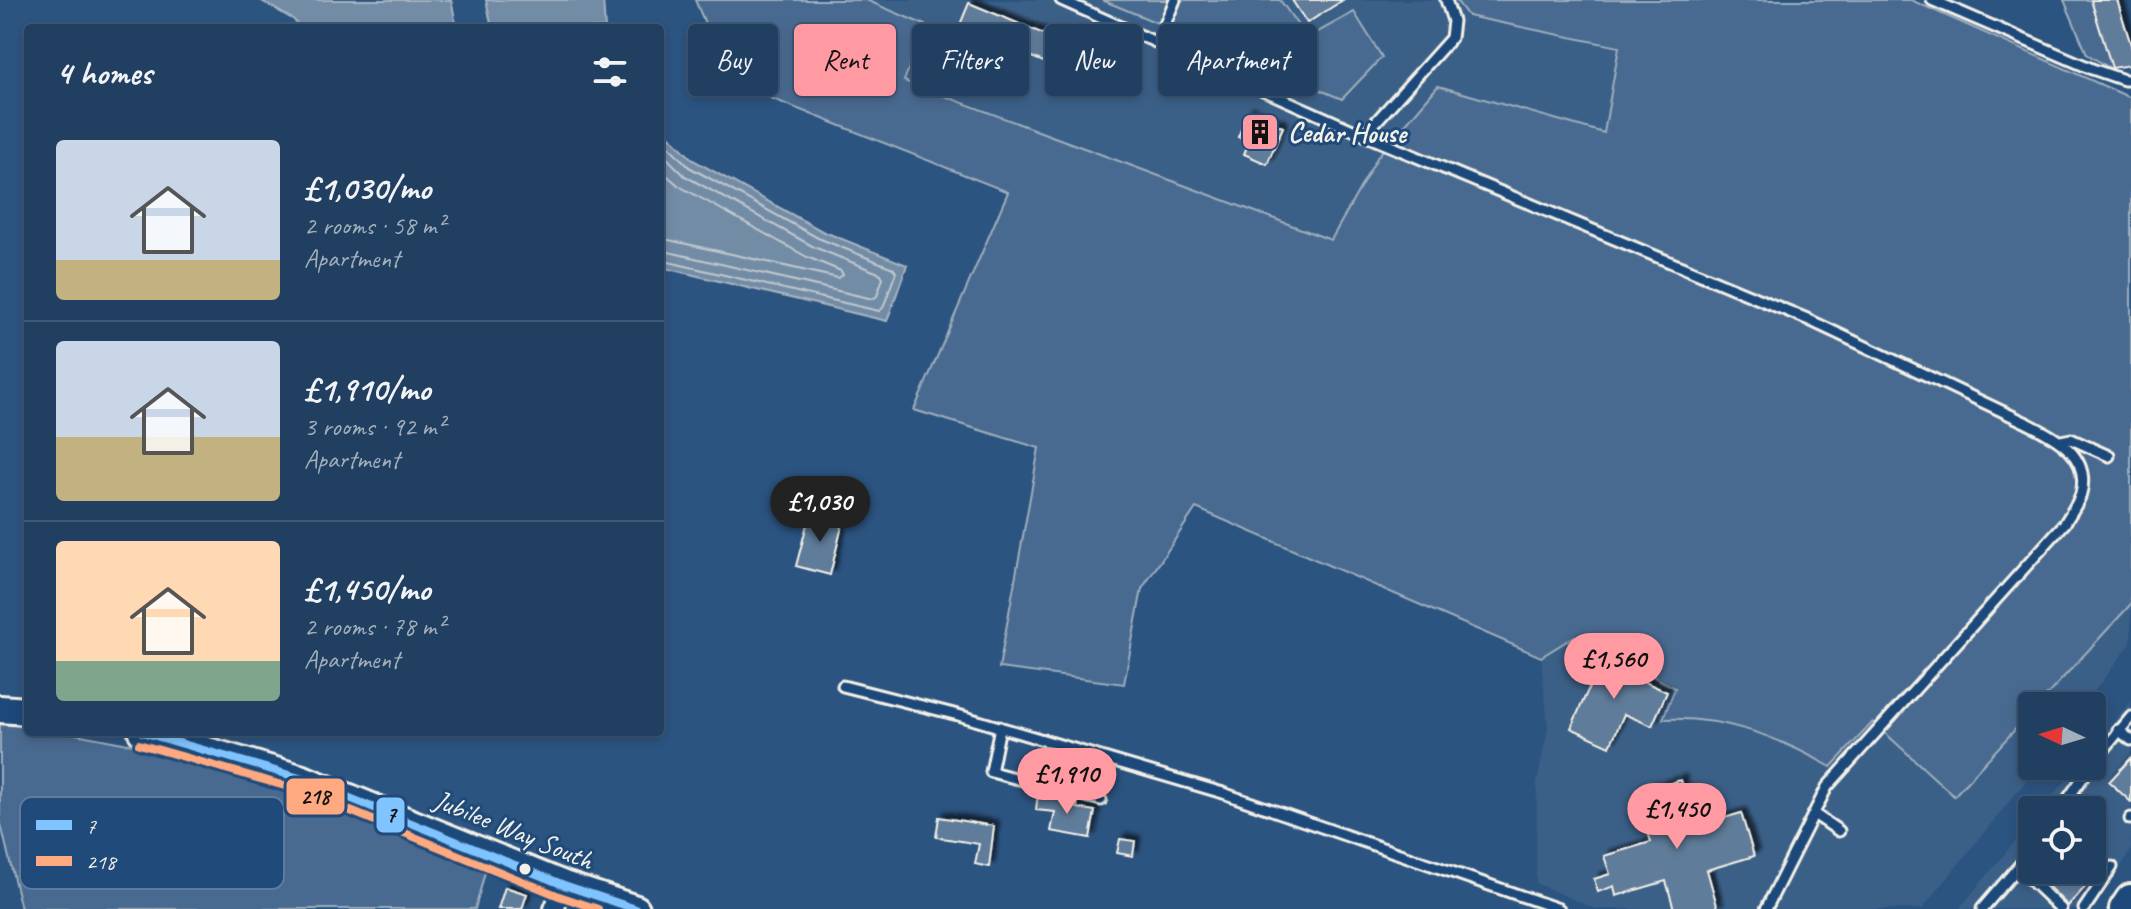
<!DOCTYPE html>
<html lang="en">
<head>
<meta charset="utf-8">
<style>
  :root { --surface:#213f61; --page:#294667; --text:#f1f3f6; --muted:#a2afbd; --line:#3e5876; --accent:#ff9aa2 }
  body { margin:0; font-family:Caveat,sans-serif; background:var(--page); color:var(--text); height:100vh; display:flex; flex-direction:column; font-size:30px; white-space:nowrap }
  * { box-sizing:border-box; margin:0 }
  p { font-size:26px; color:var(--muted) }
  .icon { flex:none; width:44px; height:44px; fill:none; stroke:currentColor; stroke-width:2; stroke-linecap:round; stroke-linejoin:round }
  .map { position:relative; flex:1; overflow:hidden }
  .drawer { position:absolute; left:24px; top:24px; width:640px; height:712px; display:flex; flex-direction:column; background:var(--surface); border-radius:8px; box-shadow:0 4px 12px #0003,0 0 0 2px var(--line) }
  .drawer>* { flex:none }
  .top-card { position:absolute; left:688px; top:24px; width:760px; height:72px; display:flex; gap:16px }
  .needle { width:52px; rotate:274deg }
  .buttons { position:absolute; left:2018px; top:692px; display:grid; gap:16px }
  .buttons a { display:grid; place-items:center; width:88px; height:88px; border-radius:8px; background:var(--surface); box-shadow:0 4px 12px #0003,0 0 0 2px var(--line); font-size:40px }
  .price { position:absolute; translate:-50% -68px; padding:0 18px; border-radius:28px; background:var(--accent); color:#111; font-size:26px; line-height:52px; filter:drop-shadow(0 2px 4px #0008) }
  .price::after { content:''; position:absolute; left:50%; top:48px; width:24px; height:18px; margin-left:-12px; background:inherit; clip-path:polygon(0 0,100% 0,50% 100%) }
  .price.current { background:#222; color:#fff }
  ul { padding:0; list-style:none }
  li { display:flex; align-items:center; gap:24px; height:200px; padding:0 32px }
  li+li { border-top:2px solid var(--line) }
  li span { display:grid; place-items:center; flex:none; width:224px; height:160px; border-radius:8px; color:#555 }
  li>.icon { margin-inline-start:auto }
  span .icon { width:96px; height:96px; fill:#fffc; stroke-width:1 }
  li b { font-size:34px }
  h2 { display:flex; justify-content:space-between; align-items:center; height:96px; padding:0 32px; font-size:34px }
  .pill { padding:0 28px; border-radius:8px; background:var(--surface); box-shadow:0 4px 12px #0003,0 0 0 2px var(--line); font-size:28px; line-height:72px }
  .pill.current { background:var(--accent); color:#111 }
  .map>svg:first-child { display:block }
  .built { fill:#3b6088 }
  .green { fill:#496b90; stroke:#9eaebc; stroke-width:2 }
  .water { fill:#738ca6; stroke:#a7b4c0; stroke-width:2 }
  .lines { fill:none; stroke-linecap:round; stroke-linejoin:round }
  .shore { stroke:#c0c9ce; stroke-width:2 }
  .building { fill:#5e7b9a; stroke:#f4f1e8; stroke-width:2; filter:url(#shadow) }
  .lane-casing { stroke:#f4f1e8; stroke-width:15 }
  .street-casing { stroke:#f4f1e8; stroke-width:24 }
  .secondary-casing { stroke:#f4f1e8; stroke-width:32 }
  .primary-casing { stroke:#f4f1e8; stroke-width:36 }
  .lane { stroke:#1f4a7a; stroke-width:9 }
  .street { stroke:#1f4a7a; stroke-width:18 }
  .secondary { stroke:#1f4a7a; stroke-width:26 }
  .primary { stroke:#1f4a7a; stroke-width:30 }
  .bus-1-casing { stroke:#1f4a7a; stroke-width:14 }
  .bus-2-casing { stroke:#1f4a7a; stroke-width:14 }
  .bus-1 { stroke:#80c4ff; stroke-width:8 }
  .bus-2 { stroke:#ffa980; stroke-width:8 }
  .bus-dot { fill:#f4f1e8; stroke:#1f4a7a; stroke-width:3 }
  .labels { text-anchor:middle; stroke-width:6; stroke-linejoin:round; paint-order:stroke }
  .poi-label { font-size:28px; font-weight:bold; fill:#f4f1e8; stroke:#1f4a7a; text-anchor:start }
  .street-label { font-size:28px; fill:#f4f1e8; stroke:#1f4a7a }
  .key { fill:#1f4a7a; stroke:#5f7c9b; stroke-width:2 }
  .key-label { font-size:22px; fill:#f4f1e8 }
  .line-badge { stroke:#1f4a7a; stroke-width:3 }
  .pale-badge-label { font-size:22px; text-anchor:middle; font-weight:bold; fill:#111 }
</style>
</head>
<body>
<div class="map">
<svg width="2131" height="909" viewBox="0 0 2131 909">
  <defs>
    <filter id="shadow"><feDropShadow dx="5" dy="-5" stdDeviation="2" flood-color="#0009"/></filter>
  </defs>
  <rect width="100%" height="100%" fill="#2c5481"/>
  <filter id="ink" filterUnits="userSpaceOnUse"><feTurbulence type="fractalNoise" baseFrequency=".0125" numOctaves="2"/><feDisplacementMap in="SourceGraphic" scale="16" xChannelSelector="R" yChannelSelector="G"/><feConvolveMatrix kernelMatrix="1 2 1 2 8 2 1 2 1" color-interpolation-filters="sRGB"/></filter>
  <g filter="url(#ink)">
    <!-- built -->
    <path class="built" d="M695,0H1911L2131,98V643L2083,706H2032V766H2038L1922,909H1596L1536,883L1537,784L1548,727L1541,657L1195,508L1039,448L914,410L1008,192L730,82Z
      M2131,701V850L2094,909H1959L2032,821V870H2092V810H2041L2078,766H2092V749Z"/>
    <!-- green -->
    <path class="green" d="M695,0H866L925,25L904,81L1331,240L1378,156L1438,86L1604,133L1619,47L1468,16L1456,0H1911L2131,98V604L2037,706H2032V711L1954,796L1873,722L1831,767C1778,737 1725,716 1663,719L1675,688L1575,636L1541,657L1196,508L1142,589L1124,684L999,668L1039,448L914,410L1008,192L730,82Z
      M1102,0H1280L1307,38L1354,12L1382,57L1342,99Z
      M2064,0H2091L2113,70L2087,54Z
      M0,724L28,727V732H65L144,747L308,792L487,865L475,909H21L0,820Z"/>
    <!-- water -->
    <path class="water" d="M260,0H451L457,28H299L294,20Z
      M486,0H603L605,28H492Z
      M660,126L693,160L822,231L907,265L887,321L660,267Z"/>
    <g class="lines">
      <!-- shore -->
      <path class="shore" d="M660,137L689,167L818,238L893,268L896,272L883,308L879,311L660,260
        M660,151L685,176L814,247L881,274L883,278L877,296L873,299L660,250
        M660,169L679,186L807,257L841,271L843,275L838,278L660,238"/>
    </g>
    <!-- building -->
    <path class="building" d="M1292,0H1343L1307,23Z
      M2091,0H2117L2131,45V65L2112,68Z
      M969,3L1109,61L1099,85L959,27Z
      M1248,112L1283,127L1267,164L1244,154L1249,142L1238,137Z
      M810,513L843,522L830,575L796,566Z
      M1590,657L1667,692L1652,726L1624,714L1610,746L1571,728L1597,670L1574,673L1572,659Z
      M2131,758V802L2109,782Z
      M1681,780L1695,827L1741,813L1754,856L1707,870L1718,909H1674L1666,881L1616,896L1614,886L1598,892L1594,879L1610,874L1604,856L1651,842L1637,793Z
      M1038,792L1078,802L1077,808L1095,811L1090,838L1051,831L1055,812L1036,810Z
      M939,817L994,826L989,867L975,864L979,844L936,837Z
      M1120,839L1135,841L1133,856L1117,853Z
      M2041,870H2066L2085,887L2068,906L2037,875Z
      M505,887L527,894L522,909H498Z"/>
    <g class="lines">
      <!-- lane casing -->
      <g class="lane-casing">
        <path id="lane" d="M1061,0L1364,135L1807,319L2027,423C2056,438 2091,455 2081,494C2078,504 2070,514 2065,523L1827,787L1766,909
          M1932,0L2092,69L2124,80H2131
          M1158,41L1175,0
          M1364,135L1451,38L1453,21L1446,0
          M2061,441L2071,439L2109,456
          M843,686L958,715L1223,793L1559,909
          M1000,727L991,772L1101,800
          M2118,730L2131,740
          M2092,764L2131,717
          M2060,810L2091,766
          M1814,814L1839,831
          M2130,819L2131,818
          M2018,868L2061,909
          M1982,909L2032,851
          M2084,909L2112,867"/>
      </g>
      <!-- street casing -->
      <g class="street-casing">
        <path id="street" d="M554,909L564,885"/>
      </g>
      <!-- secondary casing -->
      <g class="secondary-casing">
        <path id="secondary" d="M0,709L28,711
          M142,732L303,779L564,885L636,909"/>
      </g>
      <!-- primary casing -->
      <g class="primary-casing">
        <path id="primary" d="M2125,909L2131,900"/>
      </g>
      <!-- lane -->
      <use href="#lane" class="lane"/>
      <!-- street -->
      <use href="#street" class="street"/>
      <!-- secondary -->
      <use href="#secondary" class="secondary"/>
      <!-- primary -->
      <use href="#primary" class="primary"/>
      <!-- bus-1 casing -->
      <g class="bus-1-casing">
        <path id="bus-1" d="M142,732L303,779L564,885L636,909"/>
      </g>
      <!-- bus-2 casing -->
      <g class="bus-2-casing">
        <path id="bus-2" d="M139,744L299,790L559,896L598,909"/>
      </g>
      <!-- bus-1 -->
      <use href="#bus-1" class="bus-1"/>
      <!-- bus-2 -->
      <use href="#bus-2" class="bus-2"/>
    </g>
  </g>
  <!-- icons -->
  <defs>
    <g id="building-square" transform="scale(2)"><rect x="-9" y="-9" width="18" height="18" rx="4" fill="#ff9aa2" stroke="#1f4a7a"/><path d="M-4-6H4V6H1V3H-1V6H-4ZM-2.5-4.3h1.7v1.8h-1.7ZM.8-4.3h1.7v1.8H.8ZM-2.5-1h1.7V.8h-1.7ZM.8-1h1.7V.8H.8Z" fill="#111"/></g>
  </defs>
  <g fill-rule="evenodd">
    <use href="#building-square" x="1260" y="132"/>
  </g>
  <!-- markers -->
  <circle class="bus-dot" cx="525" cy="869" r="7"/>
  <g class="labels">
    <!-- poi labels -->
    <g class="poi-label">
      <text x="1288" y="142">Cedar House</text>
    </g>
    <!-- street labels -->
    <g class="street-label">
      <text transform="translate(514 829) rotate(22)" y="10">Jubilee Way South</text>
    </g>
  </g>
  <!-- legend -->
  <rect x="20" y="797" width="264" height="92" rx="12" class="key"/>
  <rect x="36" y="820" width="36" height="10" fill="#80c4ff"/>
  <rect x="36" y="856" width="36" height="10" fill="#ffa980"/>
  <g class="key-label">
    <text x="86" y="833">7</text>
    <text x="86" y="869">218</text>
  </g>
  <g class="line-badge">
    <rect x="285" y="777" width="61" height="39" rx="8" fill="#ffa980"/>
    <rect x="375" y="796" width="31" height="38" rx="8" fill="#80c4ff"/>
  </g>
  <g class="pale-badge-label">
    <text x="315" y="804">218</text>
    <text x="391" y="822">7</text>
  </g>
</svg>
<div class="buttons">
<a><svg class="needle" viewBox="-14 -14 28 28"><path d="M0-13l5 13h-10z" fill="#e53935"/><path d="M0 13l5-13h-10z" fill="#a2afbd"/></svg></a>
<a><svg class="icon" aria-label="locate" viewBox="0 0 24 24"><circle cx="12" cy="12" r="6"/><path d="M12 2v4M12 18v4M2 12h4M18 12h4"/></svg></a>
</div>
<b class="price current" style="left:820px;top:544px">£1,030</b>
<b class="price" style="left:1614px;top:701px">£1,560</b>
<b class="price" style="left:1067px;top:816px">£1,910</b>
<b class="price" style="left:1677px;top:851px">£1,450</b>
<div class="top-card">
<a class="pill">Buy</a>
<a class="pill current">Rent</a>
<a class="pill">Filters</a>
<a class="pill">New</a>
<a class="pill">Apartment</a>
</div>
<section class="drawer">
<h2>4 homes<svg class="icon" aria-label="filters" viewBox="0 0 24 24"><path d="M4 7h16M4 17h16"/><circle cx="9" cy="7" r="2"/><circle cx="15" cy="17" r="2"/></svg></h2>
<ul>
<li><span style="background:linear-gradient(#c9d6e8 75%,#c2b280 0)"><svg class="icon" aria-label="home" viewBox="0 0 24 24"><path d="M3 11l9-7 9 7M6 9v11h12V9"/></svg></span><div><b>£1,030/mo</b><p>2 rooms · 58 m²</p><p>Apartment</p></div></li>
<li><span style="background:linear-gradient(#c9d6e8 60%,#c2b280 0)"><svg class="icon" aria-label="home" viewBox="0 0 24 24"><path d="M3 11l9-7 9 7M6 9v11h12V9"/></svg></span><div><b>£1,910/mo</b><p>3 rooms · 92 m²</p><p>Apartment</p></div></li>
<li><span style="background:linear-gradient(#ffd9b3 75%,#7fa58c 0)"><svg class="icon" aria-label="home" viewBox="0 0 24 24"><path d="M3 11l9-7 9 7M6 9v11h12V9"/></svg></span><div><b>£1,450/mo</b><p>2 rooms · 78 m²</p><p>Apartment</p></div></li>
</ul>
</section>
</div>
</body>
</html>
